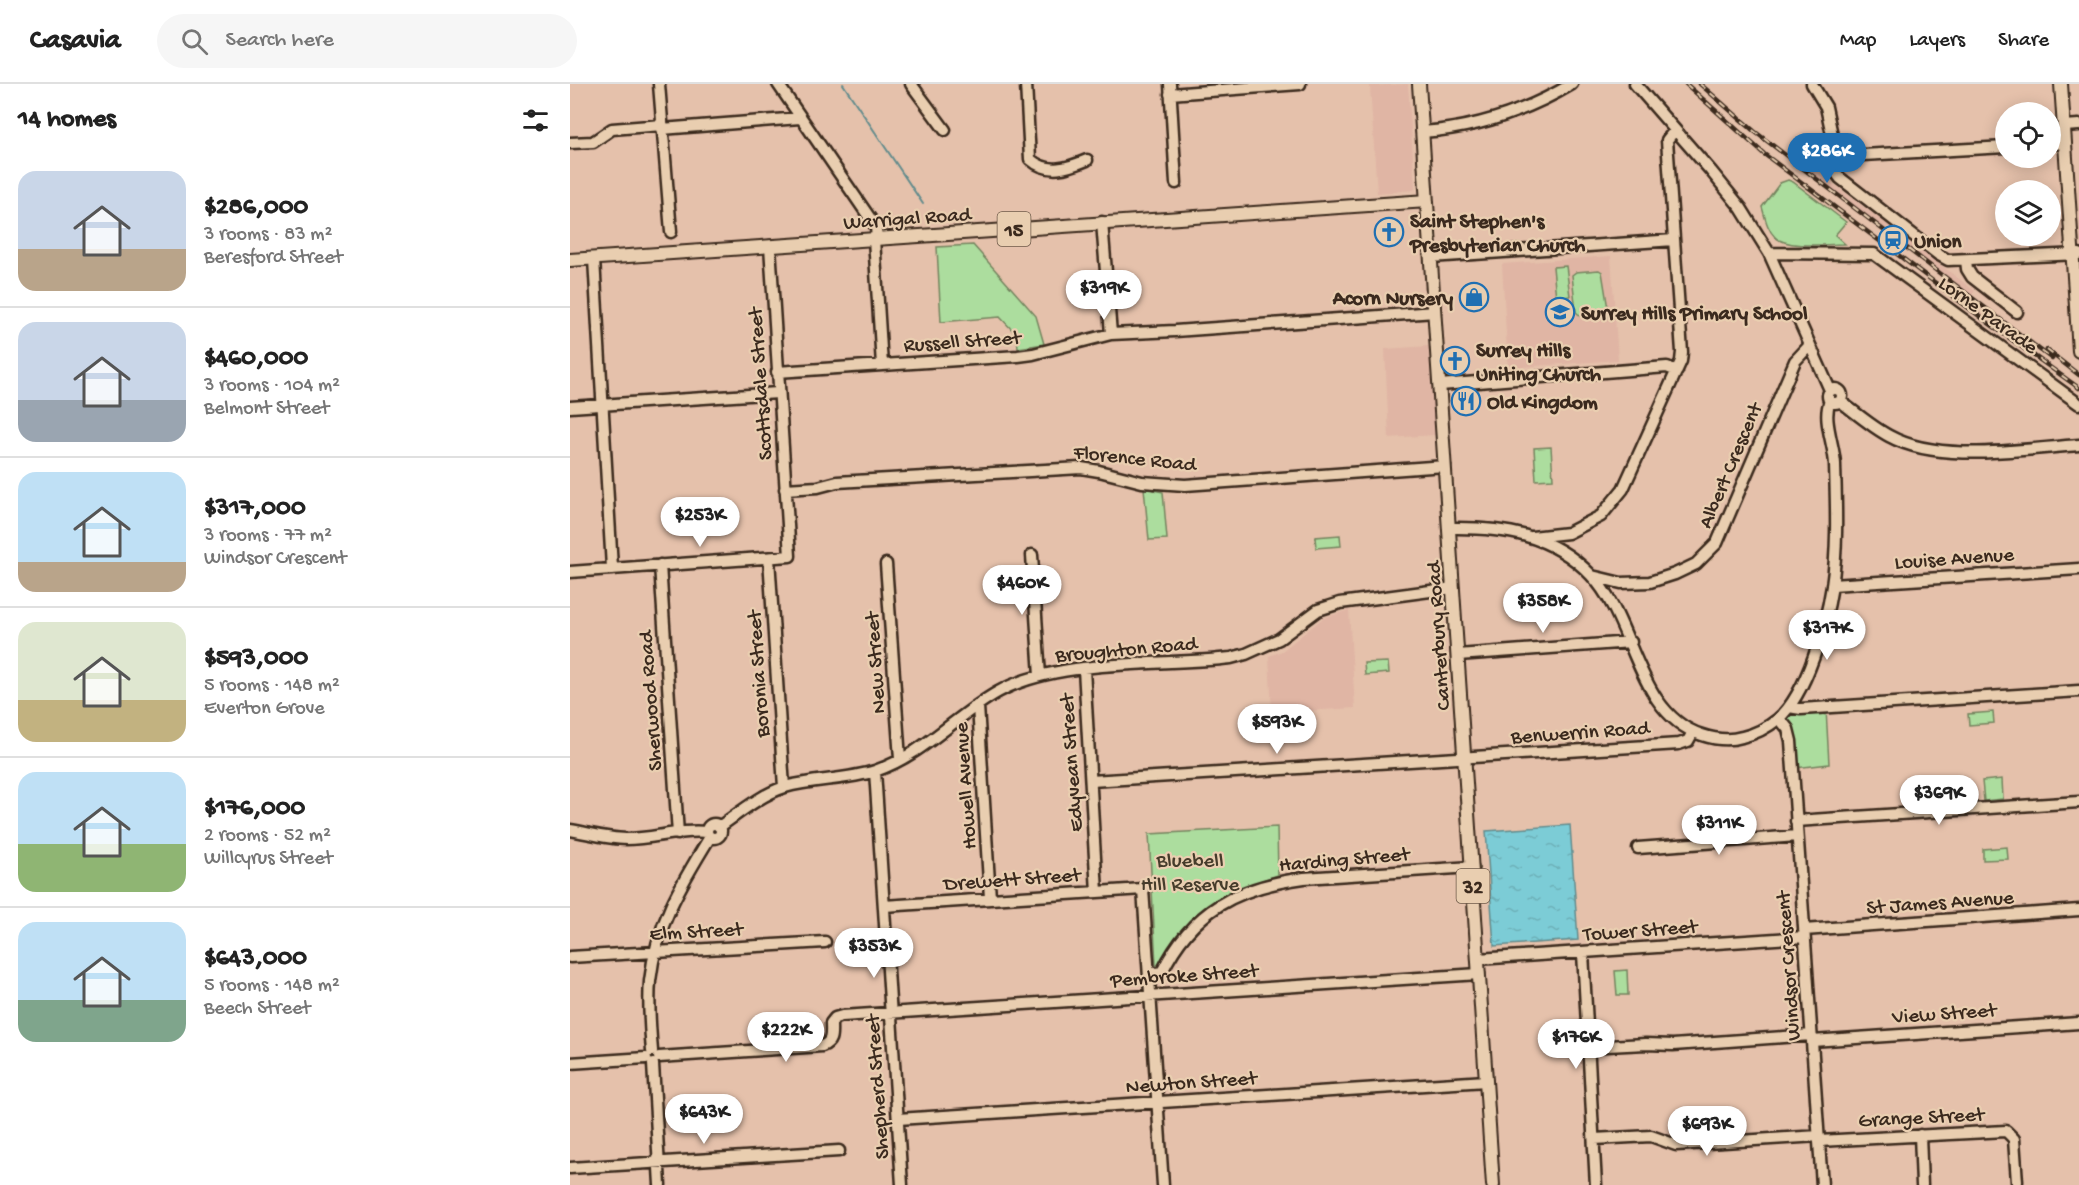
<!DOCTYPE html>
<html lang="en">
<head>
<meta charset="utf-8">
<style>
  :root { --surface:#fff; --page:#f6f6f6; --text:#222; --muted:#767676; --line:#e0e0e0; --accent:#1f6fb2 }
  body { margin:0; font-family:"Gochi Hand",sans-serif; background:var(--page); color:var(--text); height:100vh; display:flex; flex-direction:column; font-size:22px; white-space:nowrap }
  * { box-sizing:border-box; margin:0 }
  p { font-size:20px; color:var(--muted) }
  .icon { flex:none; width:33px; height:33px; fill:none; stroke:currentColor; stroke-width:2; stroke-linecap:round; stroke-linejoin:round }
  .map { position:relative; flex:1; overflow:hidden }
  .sheet { display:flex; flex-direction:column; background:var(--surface); width:570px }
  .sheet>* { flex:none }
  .fabs { position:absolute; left:1425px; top:18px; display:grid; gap:12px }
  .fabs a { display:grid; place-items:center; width:66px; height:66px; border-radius:50%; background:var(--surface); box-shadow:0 3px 15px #0003; font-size:30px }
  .price { position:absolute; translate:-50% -51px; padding:0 14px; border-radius:21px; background:#fff; color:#222; font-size:20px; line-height:39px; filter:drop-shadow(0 2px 3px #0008) }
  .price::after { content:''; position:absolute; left:50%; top:36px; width:18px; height:14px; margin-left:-9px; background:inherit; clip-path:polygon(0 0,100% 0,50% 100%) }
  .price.active { background:var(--accent); color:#fff }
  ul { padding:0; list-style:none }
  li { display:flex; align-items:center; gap:18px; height:150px; padding:0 18px }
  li+li { border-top:2px solid var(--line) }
  li span { display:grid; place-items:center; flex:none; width:168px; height:120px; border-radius:18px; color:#555 }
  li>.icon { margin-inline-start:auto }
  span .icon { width:72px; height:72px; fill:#fffc; stroke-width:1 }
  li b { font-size:26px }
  h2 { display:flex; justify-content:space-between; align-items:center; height:72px; padding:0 18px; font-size:26px }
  header { display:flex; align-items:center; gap:36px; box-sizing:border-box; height:84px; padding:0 30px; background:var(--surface); border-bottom:2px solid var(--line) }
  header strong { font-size:28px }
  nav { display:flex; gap:33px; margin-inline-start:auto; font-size:21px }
  .search { width:420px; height:54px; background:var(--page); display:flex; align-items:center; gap:15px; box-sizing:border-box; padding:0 21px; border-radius:33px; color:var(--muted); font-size:22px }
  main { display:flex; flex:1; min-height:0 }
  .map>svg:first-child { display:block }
  .built { fill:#e0b5a4 }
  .green { fill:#acdd9e; stroke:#74845e; stroke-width:1.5 }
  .water { fill:url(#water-ripples); stroke:#628b8c; stroke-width:1.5 }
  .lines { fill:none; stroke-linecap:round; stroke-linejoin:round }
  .stream { stroke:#628b8c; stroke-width:2 }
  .minor-casing { stroke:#3b2a1e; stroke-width:15 }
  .major-casing { stroke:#3b2a1e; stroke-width:16 }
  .minor { stroke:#e9ceb0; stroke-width:10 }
  .major { stroke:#e9ceb0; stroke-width:12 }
  .rail-casing { stroke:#3b2a1e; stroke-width:4.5 }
  .rail { stroke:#e9ceb0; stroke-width:2; stroke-dasharray:7; stroke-linecap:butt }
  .labels { text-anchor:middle; stroke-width:4.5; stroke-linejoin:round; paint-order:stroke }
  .shield { fill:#e9ceb0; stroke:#6f5b4a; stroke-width:1.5 }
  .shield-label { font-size:20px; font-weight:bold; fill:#3b2a1e }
  .street-label { font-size:21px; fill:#3b2a1e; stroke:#e9ceb0 }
  .poi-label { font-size:21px; font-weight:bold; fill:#3b2a1e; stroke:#e9ceb0; text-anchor:start }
  .park-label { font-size:21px; fill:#463c2b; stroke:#e9ceb0 }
</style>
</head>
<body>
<header>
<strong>Casavia</strong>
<div class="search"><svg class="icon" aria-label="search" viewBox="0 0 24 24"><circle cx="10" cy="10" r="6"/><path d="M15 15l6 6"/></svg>Search here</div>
<nav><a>Map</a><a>Layers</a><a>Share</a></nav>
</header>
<main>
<section class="sheet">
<h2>14 homes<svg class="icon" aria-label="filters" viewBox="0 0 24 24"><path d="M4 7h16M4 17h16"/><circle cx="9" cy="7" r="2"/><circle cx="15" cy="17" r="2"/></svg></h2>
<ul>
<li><span style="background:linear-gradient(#c9d6e8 65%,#b9a48a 0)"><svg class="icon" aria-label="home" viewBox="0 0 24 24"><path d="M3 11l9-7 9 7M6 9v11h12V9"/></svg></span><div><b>$286,000</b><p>3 rooms · 83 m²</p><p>Beresford Street</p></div></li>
<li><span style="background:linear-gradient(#c9d6e8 65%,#9aa5b1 0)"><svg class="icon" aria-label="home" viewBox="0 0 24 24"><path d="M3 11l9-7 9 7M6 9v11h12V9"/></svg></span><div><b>$460,000</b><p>3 rooms · 104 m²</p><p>Belmont Street</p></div></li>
<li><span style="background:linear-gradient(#bfe0f5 75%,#b9a48a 0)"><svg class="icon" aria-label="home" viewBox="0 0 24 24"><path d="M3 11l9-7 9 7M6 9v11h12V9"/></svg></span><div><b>$317,000</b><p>3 rooms · 77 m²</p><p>Windsor Crescent</p></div></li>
<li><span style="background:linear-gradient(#dfe7d0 65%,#c2b280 0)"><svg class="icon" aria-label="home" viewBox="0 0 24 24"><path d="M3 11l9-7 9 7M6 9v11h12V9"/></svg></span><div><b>$593,000</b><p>5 rooms · 148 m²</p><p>Everton Grove</p></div></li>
<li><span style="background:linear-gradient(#bfe0f5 60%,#8fb573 0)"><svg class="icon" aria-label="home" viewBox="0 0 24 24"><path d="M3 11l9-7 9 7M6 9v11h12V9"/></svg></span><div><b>$176,000</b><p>2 rooms · 52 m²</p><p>Willcyrus Street</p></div></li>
<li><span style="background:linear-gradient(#bfe0f5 65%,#7fa58c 0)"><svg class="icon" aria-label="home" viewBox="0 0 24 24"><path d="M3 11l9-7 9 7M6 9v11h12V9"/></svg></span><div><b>$643,000</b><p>5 rooms · 148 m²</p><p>Beech Street</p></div></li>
</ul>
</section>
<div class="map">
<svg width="1509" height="1101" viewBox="0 0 1509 1101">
  <defs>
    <pattern id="water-ripples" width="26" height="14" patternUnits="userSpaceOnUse" patternTransform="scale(1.5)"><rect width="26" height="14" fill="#7cccd6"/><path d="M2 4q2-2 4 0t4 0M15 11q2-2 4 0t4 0" fill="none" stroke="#6cafb7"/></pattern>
  </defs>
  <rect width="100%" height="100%" fill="#e5c1ab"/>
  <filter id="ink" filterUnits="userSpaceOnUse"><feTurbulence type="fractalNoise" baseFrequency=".0167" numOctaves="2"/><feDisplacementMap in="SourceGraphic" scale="12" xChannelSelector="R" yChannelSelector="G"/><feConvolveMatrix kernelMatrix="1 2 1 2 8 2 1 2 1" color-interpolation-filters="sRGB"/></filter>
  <g filter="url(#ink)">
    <!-- built -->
    <path class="built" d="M838,0L845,104L844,106L807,109L800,2Z
      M1241,83L1405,207L1400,213L1236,89Z
      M1041,172L1048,276L938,284L932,180Z
      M859,262L865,351L819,354L815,265Z
      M779,526L785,624L702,629L699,572L712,567L753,534Z"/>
    <!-- green -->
    <path class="green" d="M1218,96L1223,98L1276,138L1265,151L1275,160C1259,160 1217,165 1205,153C1197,145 1195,133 1192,123L1210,99Z
      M403,161L466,232L474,260L448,264L447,251L430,233L371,238L367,163Z
      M996,182L1000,212L986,214L983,183Z
      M1029,186L1032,188L1039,231L1036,235H1014L1006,228L1002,191L1006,188Z
      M981,363L983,395L966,396L964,364Z
      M574,404L593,408L597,455L579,456Z
      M770,451L771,462L746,464L745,453Z
      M818,578L819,589L795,591L794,579Z
      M1220,625H1256L1259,680L1225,684L1211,634Z
      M1423,628L1424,639L1399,641L1398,630Z
      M1432,695L1433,715L1414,717L1412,697Z
      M707,743L708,791C673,802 639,814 615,843C604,855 598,869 589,882L586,881L579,750Z
      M1437,763L1438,775L1413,776V765Z
      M1057,886L1058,911H1047L1045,887Z"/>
    <!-- water -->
    <path class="water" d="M1000,741L1008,856L924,862L916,747Z"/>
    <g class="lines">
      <!-- stream -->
      <path class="stream" d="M273,0L353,120"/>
      <!-- minor casing -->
      <g class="minor-casing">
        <path id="minor" d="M89,0L101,148
          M208,0L306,143L307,155
          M341,0L375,46
          M456,0L460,75C478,91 498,84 517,76
          M600,0L606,99
          M1065,0L1141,87L1171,124L1199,169L1260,306
          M1242,0L1256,23L1264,60L1269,70
          M600,10L730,0
          M1494,42L1509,41
          M92,45L230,34
          M852,48C906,44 955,28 1002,0
          M0,59L23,58L42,45L92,41
          M1480,60L1495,59
          M1269,70C1263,80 1262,84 1270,94L1369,171L1378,176L1509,170
          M1269,70L1275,72L1436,63
          M532,138L541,250
          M304,155L312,281
          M1199,169L1304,170L1509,320
          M861,173L1104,156
          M24,175L42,484
          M1396,176L1397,185L1402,193L1447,228
          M207,288L448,272L463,270L541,250L605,247L865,228
          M870,301L1097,283L1107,287
          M1258 312a7 7 0 1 1 14 0a7 7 0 1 1-14 0Z
          M1270,317C1286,329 1302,343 1319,352C1370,380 1452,365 1509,361
          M0,323L208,309
          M215,405L248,403L267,398L511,384L529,387L572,398L615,401L875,382
          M879,444C933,443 982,450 1021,491C1065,536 1066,630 1132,651C1144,655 1159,657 1172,653C1185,650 1197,644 1208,635C1237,610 1256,540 1262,502C1268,462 1266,420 1265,380C1264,360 1252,335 1260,317
          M962,453L998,449L1031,432L1053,405L1111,277L1112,268L1097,56L1105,46
          M462,471L470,592
          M199,474L214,703
          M316,480L330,675
          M90,481L108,750
          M0,488L220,472L200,162
          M1022,492L1051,499L1080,498L1105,490L1126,480L1147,459L1225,277L1239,262
          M1262,501L1509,485
          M888,571L1061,558
          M514,585L527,808
          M408,622L420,814
          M1219,623L1231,625L1509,607
          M1209,634L1218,645L1221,657L1252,1101
          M305,687L332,1101
          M521,697L1109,660L1118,657L1123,648
          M1226,737L1509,718
          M137 747a7 7 0 1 1 14 0a7 7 0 1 1-14 0Z
          M149,743C169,729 192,710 215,703C244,695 276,696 305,687C353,671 385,632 428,608C488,574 592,582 661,574L676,570L709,555L748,526L770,519L883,504
          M0,746C18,749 38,755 56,755C84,755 110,745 137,748
          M1068,764L1227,752
          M314,822L573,805L593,1101
          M1234,846L1509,826
          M1013,869L1026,1101
          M0,873L255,858
          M908,875L1234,853
          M579,890L592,888C622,826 668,803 734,794L902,783
          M1242,957L1509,939
          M1018,963L1076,960L1103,961L1241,951
          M82,967C80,944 78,920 80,897C86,841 111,800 140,753
          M89,973L252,962C263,958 261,950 261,939L265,934L272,932L909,890
          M0,979L76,974
          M83,980L90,1101
          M328,1035L916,997
          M1350,1051L1352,1101
          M1024,1055L1081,1052L1106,1061L1249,1052
          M1249,1057L1436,1047L1444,1055L1447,1098
          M0,1084L269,1067"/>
      </g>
      <!-- major casing -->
      <g class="major-casing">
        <path id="major" d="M849,0L923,1101
          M1491,0L1509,267
          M0,176L857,117"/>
      </g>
      <!-- minor -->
      <use href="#minor" class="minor"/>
      <!-- major -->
      <use href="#major" class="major"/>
      <!-- rail casing -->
      <g class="rail-casing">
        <path id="rail" d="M1116,0L1194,70L1420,240L1509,304
          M1130,0L1184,47L1482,275
          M1477,266L1509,291"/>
      </g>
      <!-- rail -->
      <use href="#rail" class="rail"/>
    </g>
  </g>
  <!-- icons -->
  <defs>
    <g id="church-ring" transform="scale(1.5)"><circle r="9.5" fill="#e9ceb0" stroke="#1f6fb2" stroke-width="1.5"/><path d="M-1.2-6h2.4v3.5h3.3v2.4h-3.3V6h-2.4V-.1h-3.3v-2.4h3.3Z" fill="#1f6fb2"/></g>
    <g id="station-ring" transform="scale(1.5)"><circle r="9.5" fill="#e9ceb0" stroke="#1f6fb2" stroke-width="1.5"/><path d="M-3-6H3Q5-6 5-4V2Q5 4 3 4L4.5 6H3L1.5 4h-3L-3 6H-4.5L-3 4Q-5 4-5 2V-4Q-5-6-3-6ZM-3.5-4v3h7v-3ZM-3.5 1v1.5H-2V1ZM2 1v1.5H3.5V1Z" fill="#1f6fb2"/></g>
    <g id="shop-ring" transform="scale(1.5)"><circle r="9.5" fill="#e9ceb0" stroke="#1f6fb2" stroke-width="1.5"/><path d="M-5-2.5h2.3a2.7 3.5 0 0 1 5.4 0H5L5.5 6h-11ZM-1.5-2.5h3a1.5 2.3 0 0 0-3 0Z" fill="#1f6fb2"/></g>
    <g id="school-ring" transform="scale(1.5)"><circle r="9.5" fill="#e9ceb0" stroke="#1f6fb2" stroke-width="1.5"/><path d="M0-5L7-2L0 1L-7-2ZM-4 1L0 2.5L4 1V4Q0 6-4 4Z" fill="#1f6fb2"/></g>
    <g id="restaurant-ring" transform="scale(1.5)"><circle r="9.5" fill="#e9ceb0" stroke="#1f6fb2" stroke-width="1.5"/><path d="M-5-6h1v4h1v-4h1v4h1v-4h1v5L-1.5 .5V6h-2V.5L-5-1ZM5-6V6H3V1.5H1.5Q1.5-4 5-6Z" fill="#1f6fb2"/></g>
  </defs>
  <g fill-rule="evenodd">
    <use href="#church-ring" x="819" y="148"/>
    <use href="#station-ring" x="1323" y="156"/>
    <use href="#shop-ring" x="904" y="213"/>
    <use href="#school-ring" x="990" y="228"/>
    <use href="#church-ring" x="885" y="277"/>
    <use href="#restaurant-ring" x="896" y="317"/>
  </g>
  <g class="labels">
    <!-- shield labels -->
    <g class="shield">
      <rect x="427.5" y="128" width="33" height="34" rx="4.5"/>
      <rect x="886.5" y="785" width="33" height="34" rx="4.5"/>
    </g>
    <g class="shield-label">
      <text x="444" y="152">15</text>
      <text x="903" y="809">32</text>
    </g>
    <!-- street labels -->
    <g class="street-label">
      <text transform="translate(337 133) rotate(-4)" y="7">Warrigal Road</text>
      <text transform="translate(1419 230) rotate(36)" y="7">Lorne Parade</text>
      <text transform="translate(392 256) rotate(-4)" y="7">Russell Street</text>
      <text transform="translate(189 300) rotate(-94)" y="7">Scottsdale Street</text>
      <text transform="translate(565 373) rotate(6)" y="7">Florence Road</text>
      <text transform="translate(1159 381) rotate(-67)" y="7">Albert Crescent</text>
      <text transform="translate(1384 473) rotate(-4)" y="7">Louise Avenue</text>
      <text transform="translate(867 552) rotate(-94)" y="7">Canterbury Road</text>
      <text transform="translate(556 564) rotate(-5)" y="7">Broughton Road</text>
      <text transform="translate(304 579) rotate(-94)" y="7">New Street</text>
      <text transform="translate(187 590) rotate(-94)" y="7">Boronia Street</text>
      <text transform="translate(79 617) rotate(-94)" y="7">Sherwood Road</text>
      <text transform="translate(1010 647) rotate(-4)" y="7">Benwerrin Road</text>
      <text transform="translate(500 679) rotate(-94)" y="7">Edyvean Street</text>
      <text transform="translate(394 702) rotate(-94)" y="7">Howell Avenue</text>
      <text transform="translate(774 774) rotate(-5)" y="7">Harding Street</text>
      <text transform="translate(442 794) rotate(-4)" y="7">Drewett Street</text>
      <text transform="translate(1370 817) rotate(-4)" y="7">St James Avenue</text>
      <text transform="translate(1070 845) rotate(-4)" y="7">Tower Street</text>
      <text transform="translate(126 846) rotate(-3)" y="7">Elm Street</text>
      <text transform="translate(1217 882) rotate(-94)" y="7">Windsor Crescent</text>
      <text transform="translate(614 890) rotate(-4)" y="7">Pembroke Street</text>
      <text transform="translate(1374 928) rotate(-4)" y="7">View Street</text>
      <text transform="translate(621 997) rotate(-4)" y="7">Newton Street</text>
      <text transform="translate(306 1003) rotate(-94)" y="7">Shepherd Street</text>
      <text transform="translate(1351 1032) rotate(-3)" y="7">Grange Street</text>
    </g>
    <!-- poi labels -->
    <g class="poi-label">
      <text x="840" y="143">Saint Stephen's<tspan x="840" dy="24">Presbyterian Church</tspan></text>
      <text x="1344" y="163">Union</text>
      <text x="883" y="220" text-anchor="end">Acorn Nursery</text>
      <text x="1011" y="235">Surrey Hills Primary School</text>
      <text x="906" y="272">Surrey Hills<tspan x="906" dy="24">Uniting Church</tspan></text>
      <text x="917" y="324">Old Kingdom</text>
    </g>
    <!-- park labels -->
    <g class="park-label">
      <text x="620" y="782">Bluebell<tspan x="620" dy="24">Hill Reserve</tspan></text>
    </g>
  </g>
</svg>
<div class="fabs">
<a><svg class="icon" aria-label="locate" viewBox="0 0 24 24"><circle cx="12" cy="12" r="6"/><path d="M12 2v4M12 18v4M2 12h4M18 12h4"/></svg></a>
<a><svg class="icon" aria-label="layers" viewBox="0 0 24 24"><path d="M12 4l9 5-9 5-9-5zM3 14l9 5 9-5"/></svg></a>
</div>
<b class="price active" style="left:1257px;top:100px">$286K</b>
<b class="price" style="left:534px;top:237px">$319K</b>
<b class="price" style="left:130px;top:464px">$253K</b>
<b class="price" style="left:452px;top:532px">$460K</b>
<b class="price" style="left:973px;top:550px">$358K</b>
<b class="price" style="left:1257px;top:577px">$317K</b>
<b class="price" style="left:707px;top:671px">$593K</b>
<b class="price" style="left:1369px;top:742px">$369K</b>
<b class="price" style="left:1149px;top:772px">$311K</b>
<b class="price" style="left:304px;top:895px">$353K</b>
<b class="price" style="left:216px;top:979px">$222K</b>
<b class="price" style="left:1006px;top:986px">$176K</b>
<b class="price" style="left:134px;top:1061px">$643K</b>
<b class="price" style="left:1137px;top:1073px">$693K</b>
</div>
</main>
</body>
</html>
